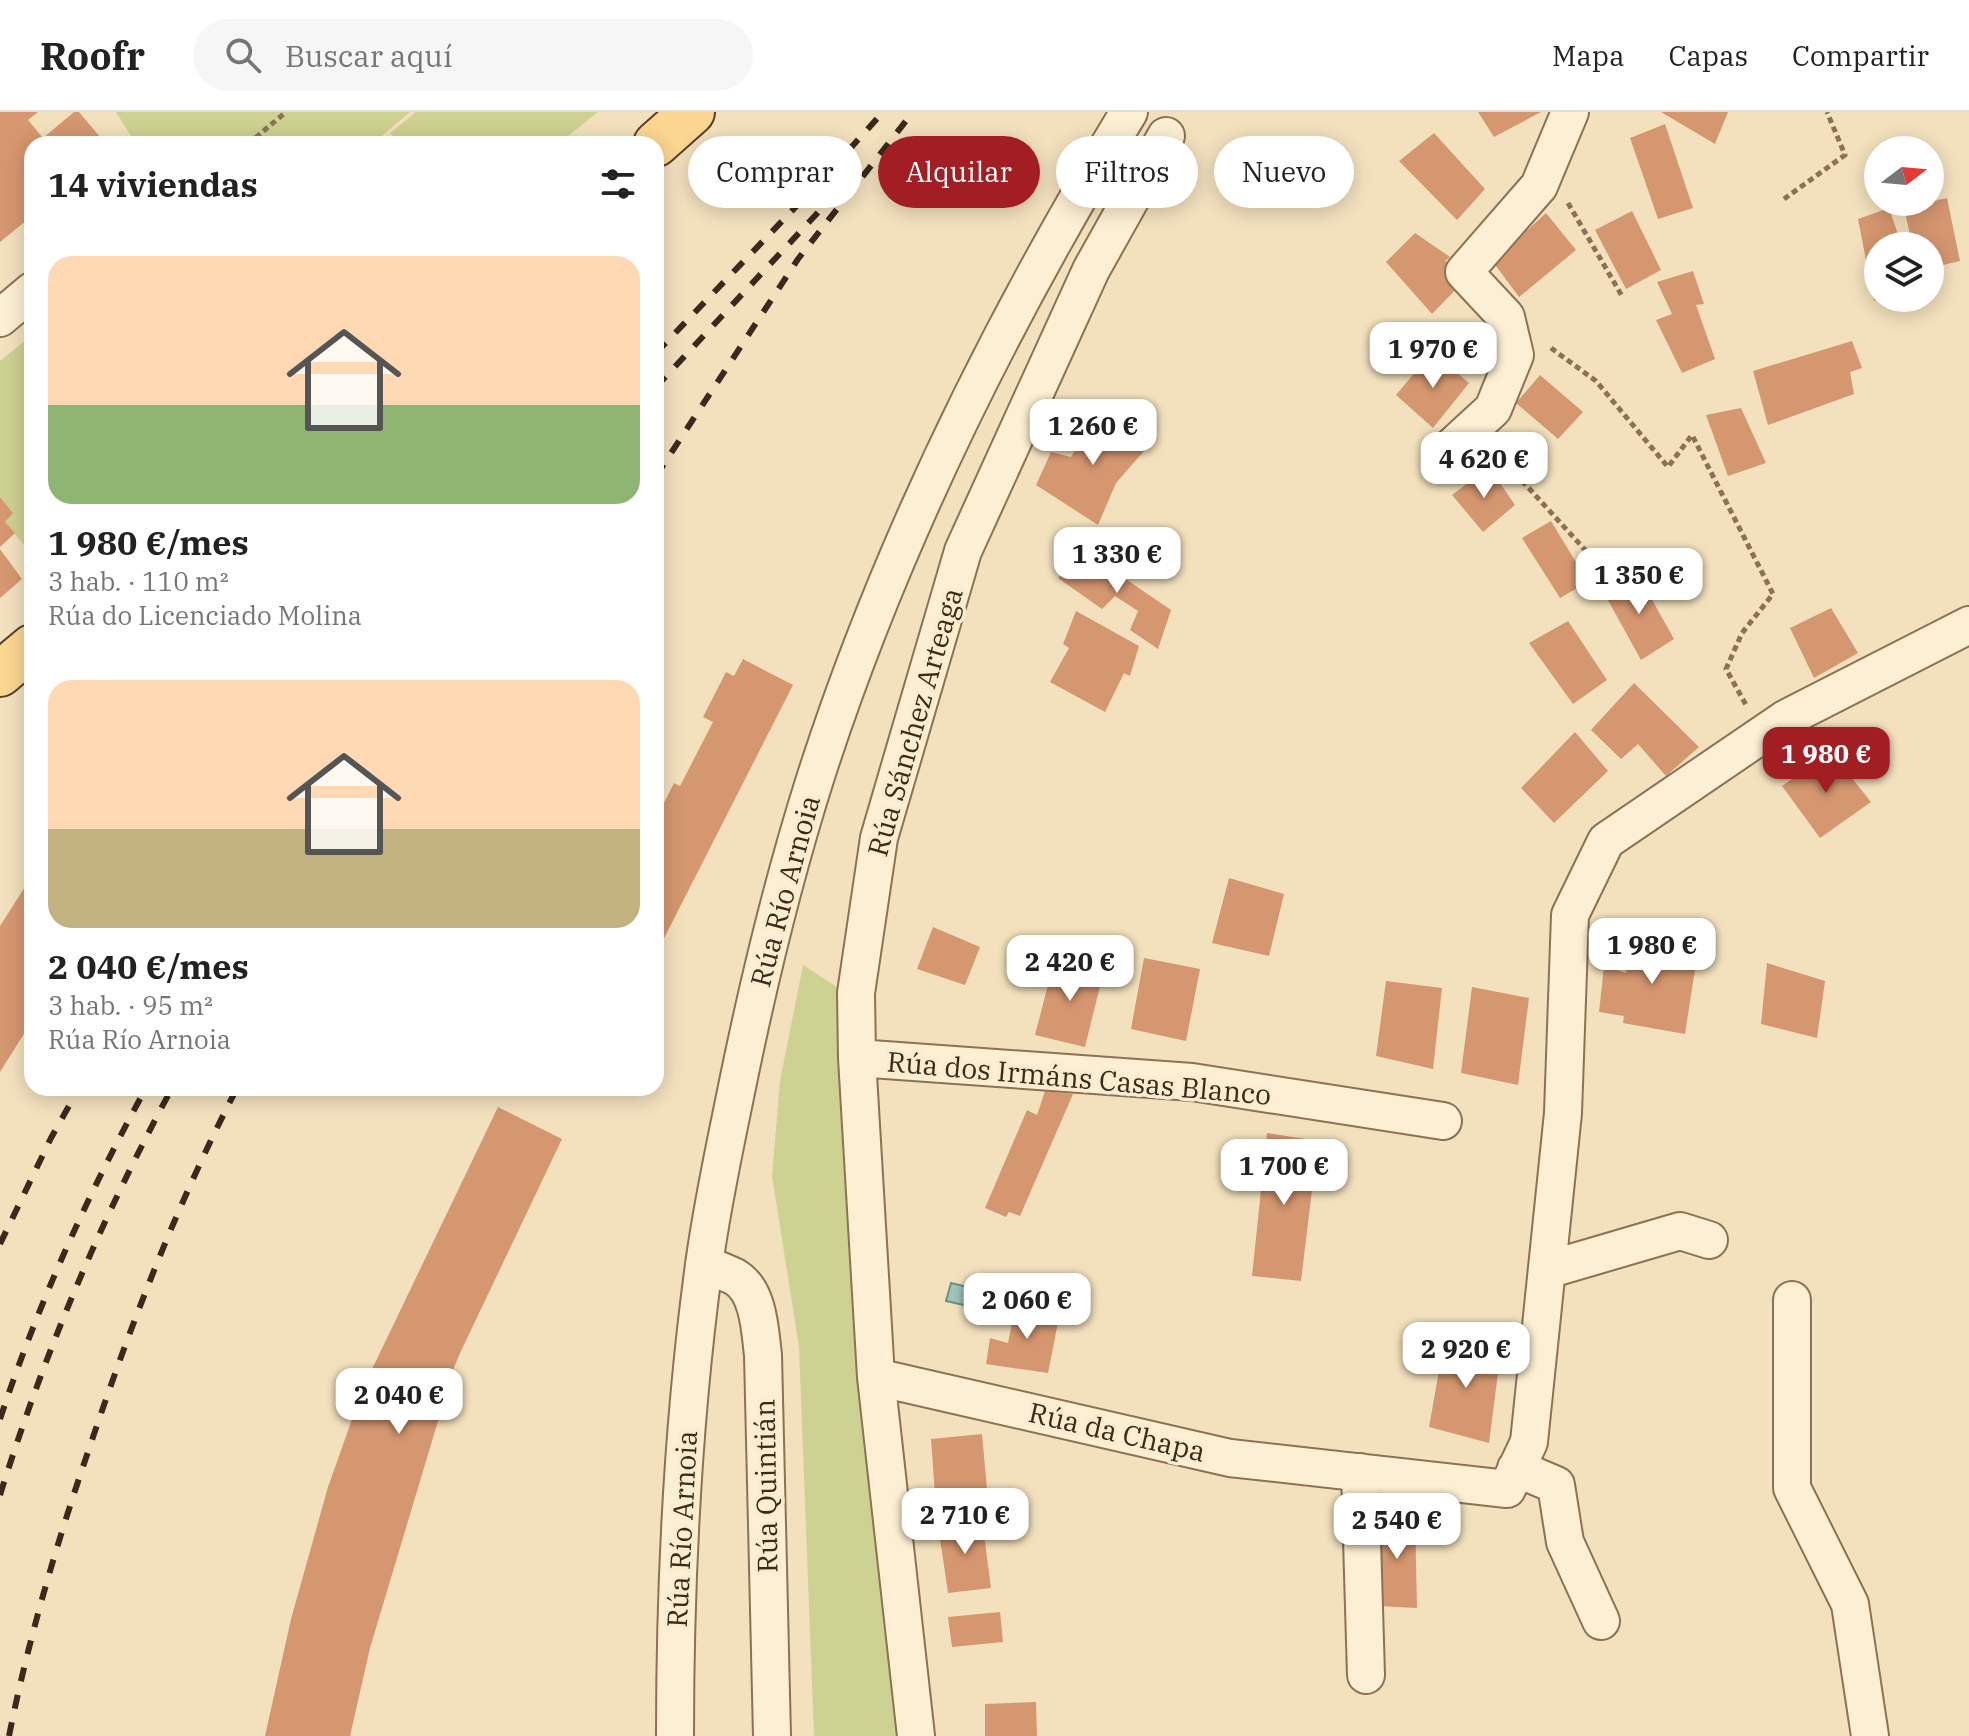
<!DOCTYPE html>
<html lang="es">
<head>
<meta charset="utf-8">
<style>
  :root { --surface:#fff; --page:#f6f6f6; --text:#222; --muted:#767676; --line:#e0e0e0; --accent:#a31e23 }
  body { margin:0; font-family:"IBM Plex Serif",serif; background:var(--page); color:var(--text); height:100vh; display:flex; flex-direction:column; font-size:30px; white-space:nowrap }
  * { box-sizing:border-box; margin:0 }
  p { font-size:26px; color:var(--muted) }
  .icon { flex:none; width:44px; height:44px; fill:none; stroke:currentColor; stroke-width:2; stroke-linecap:round; stroke-linejoin:round }
  .map { position:relative; flex:1; overflow:hidden }
  .details { position:absolute; left:24px; top:24px; width:640px; height:960px; display:flex; flex-direction:column; background:var(--surface); border-radius:24px; box-shadow:0 4px 20px #0003 }
  .details>* { flex:none }
  .top-card { position:absolute; left:688px; top:24px; width:760px; height:72px; display:flex; gap:16px }
  .needle { width:52px; rotate:74deg }
  .buttons { position:absolute; left:1864px; top:24px; display:grid; gap:16px }
  .buttons a { display:grid; place-items:center; width:80px; height:80px; border-radius:50%; background:var(--surface); box-shadow:0 4px 20px #0003; font-size:40px }
  .price { position:absolute; translate:-50% -68px; padding:0 18px; border-radius:16px; background:#fff; color:#222; font-size:26px; line-height:52px; filter:drop-shadow(0 2px 4px #0008) }
  .price::after { content:''; position:absolute; left:50%; top:48px; width:24px; height:18px; margin-left:-12px; background:inherit; clip-path:polygon(0 0,100% 0,50% 100%) }
  .price.selected { background:var(--accent); color:#fff }
  ul { padding:0; list-style:none }
  li { display:grid; align-content:center; gap:16px; height:424px; padding:0 24px }
  li span { display:grid; place-items:center; height:248px; border-radius:24px; color:#555 }
  li>.icon { margin-inline-start:auto }
  span .icon { width:144px; height:144px; fill:#fffc; stroke-width:1 }
  li b { font-size:34px }
  h2 { display:flex; justify-content:space-between; align-items:center; height:96px; padding:0 24px; font-size:34px }
  .pill { padding:0 28px; border-radius:36px; background:var(--surface); box-shadow:0 4px 20px #0003; font-size:28px; line-height:72px }
  .pill.selected { background:var(--accent); color:#fff }
  header { display:flex; align-items:center; gap:48px; box-sizing:border-box; height:112px; padding:0 40px; background:var(--surface); border-bottom:2px solid var(--line) }
  header strong { font-size:38px }
  nav { display:flex; gap:44px; margin-inline-start:auto; font-size:28px }
  .search { width:560px; height:72px; background:var(--page); display:flex; align-items:center; gap:20px; box-sizing:border-box; padding:0 28px; border-radius:44px; color:var(--muted); font-size:30px }
  .map>svg:first-child { display:block }
  .green { fill:#cdd291 }
  .water { fill:#a2c4b9; stroke:#689387; stroke-width:2 }
  .building { fill:#d59770 }
  .lines { fill:none; stroke-linecap:round; stroke-linejoin:round }
  .minor-casing { stroke:#8d7155; stroke-width:40 }
  .major-casing { stroke:#5a3f2a; stroke-width:48 }
  .path { stroke:#8d7155; stroke-width:5; stroke-dasharray:6 4; stroke-linecap:butt }
  .minor { stroke:#fdefd3; stroke-width:36 }
  .major { stroke:#fbd691; stroke-width:44 }
  .rail { stroke:#3b291b; stroke-width:6; stroke-dasharray:14 14; stroke-linecap:butt }
  .labels { text-anchor:middle; stroke-width:7; stroke-linejoin:round; paint-order:stroke }
  .street-label { font-size:28px; fill:#3b291b; stroke:#f9eccf }
</style>
</head>
<body>
<header>
<strong>Roofr</strong>
<div class="search"><svg class="icon" aria-label="search" viewBox="0 0 24 24"><circle cx="10" cy="10" r="6"/><path d="M15 15l6 6"/></svg>Buscar aquí</div>
<nav><a>Mapa</a><a>Capas</a><a>Compartir</a></nav>
</header>
<div class="map">
<svg width="1969" height="1624" viewBox="0 0 1969 1624">
  <rect width="100%" height="100%" fill="#f3e1be"/>
  <!-- green -->
  <path class="green" d="M116,0H410L372,32H136Z
    M416,0H598L558,32H400L390,21Z
    M32,223V443L5,410L13,401L0,385V249Z
    M803,853L840,877L901,1624H814L799,1235L772,1064L780,969Z"/>
  <!-- water -->
  <path class="water" d="M982,1170L993,1172L986,1198L946,1189L951,1171L980,1178Z"/>
  <!-- building -->
  <path class="building" d="M0,0H38L28,8L43,26L74,0H79L106,32H32V104L0,130Z
    M1478,0H1541L1494,25Z
    M1661,0H1728L1715,32Z
    M1665,12L1693,96L1658,107L1630,26Z
    M1434,21L1485,77L1457,108L1399,49Z
    M1947,86L1960,149L1930,156V134H1920L1918,125L1911,127L1904,96Z
    M1889,96L1902,134H1878V188L1874,189L1858,107Z
    M1632,99L1661,158L1626,177L1595,118Z
    M1546,101L1576,138L1519,185L1493,150Z
    M1415,121L1450,145L1445,149L1464,169L1432,202L1386,150Z
    M1693,159L1704,192L1696,193L1715,247L1682,261L1656,208L1672,202L1657,170Z
    M1852,229L1862,256L1850,260L1854,282L1768,313L1753,259Z
    M1432,240L1469,271L1433,316L1396,283Z
    M1540,263L1583,300L1558,327L1516,291Z
    M1741,296L1766,351L1728,364L1706,303Z
    M1098,298L1151,331L1116,371L1098,413L1036,373L1051,340L1071,345Z
    M1489,355L1515,393L1483,420L1452,383Z
    M0,385L13,401L5,410L15,421L0,435Z
    M1551,409L1588,470L1560,486L1522,426Z
    M0,437L22,467L0,486Z
    M1083,438L1171,498L1158,537L1130,518L1138,499L1115,484L1102,497L1058,466Z
    M1637,461L1674,527L1641,548L1604,481Z
    M1831,496L1858,541L1814,566L1790,516Z
    M1076,499L1139,534L1130,564L1124,561L1105,600L1050,570L1069,536L1063,532Z
    M1568,509L1607,568L1573,592L1529,531Z
    M743,547L793,573L656,842V707L674,671L680,674L713,610L703,605L726,560L734,564Z
    M1634,571L1699,635L1666,664L1638,632L1621,647L1591,618Z
    M1575,620L1608,659L1554,711L1521,676Z
    M1831,640L1871,690L1820,726L1782,674Z
    M32,764V909L0,960V814Z
    M1229,766L1284,782L1269,844L1212,831Z
    M933,815L980,835L965,873L917,857Z
    M1632,822L1698,838L1685,922L1623,911L1624,904L1599,900L1604,854L1626,861Z
    M1055,846L1104,858L1085,935L1035,923Z
    M1144,846L1200,857L1186,929L1131,917Z
    M1767,851L1825,869L1817,926L1761,912Z
    M1386,869L1442,876L1433,957L1376,944Z
    M1472,875L1529,886L1518,973L1461,961Z
    M1045,979L1073,982L1020,1104L1009,1100L1006,1105L985,1096L1027,998L1037,1003Z
    M498,995L562,1027L461,1239L436,1298L441,1299L370,1536L350,1624H265L291,1507L328,1375L363,1276Z
    M1267,1021L1318,1029L1301,1169L1252,1164Z
    M1016,1191L1060,1200L1048,1261L986,1252L990,1226L1008,1231Z
    M1445,1225L1501,1238L1489,1331L1429,1315Z
    M982,1322L987,1377L935,1383L931,1327Z
    M1377,1400L1415,1404L1417,1496L1378,1494Z
    M982,1407L991,1476L948,1481L938,1413Z
    M1000,1500L1003,1530L952,1535L948,1505Z
    M1036,1590L1037,1624H985V1592Z"/>
  <g class="lines">
    <!-- minor casing -->
    <g class="minor-casing">
      <path id="minor" d="M0,206L32,179
        M1443,343L1493,297L1515,243L1506,205L1464,160L1539,74L1570,0
        M857,946L1192,970L1443,1009
        M704,1152C714,1156 725,1160 735,1165C759,1179 760,1219 763,1243L772,1624
        M1547,1158L1680,1119L1709,1128
        M1792,1188V1376L1850,1492L1870,1624
        M876,1265L1230,1346L1507,1377L1529,1330L1563,1001L1570,803L1606,729L1785,607L1969,513
        M1516,1356L1556,1373L1565,1430L1601,1509
        M1360,1360L1366,1563
        M675,1624C675,1467 683,1308 704,1153C712,1093 725,1034 737,975C758,872 783,768 815,667C890,433 1001,210 1129,0
        M916,1624L876,1265L857,946L856,881L879,726L963,439L1091,158L1166,24"/>
    </g>
    <!-- major casing -->
    <g class="major-casing">
      <path id="major" d="M656,32L692,0
        M0,562L32,535"/>
    </g>
    <!-- path -->
    <path class="path" d="M248,32L286,0
      M1784,87L1845,43L1827,0
      M1568,91L1622,184
      M1551,236L1596,269L1668,355L1692,323L1773,482L1742,521L1726,557L1746,593
      M1495,339L1597,451"/>
    <!-- minor -->
    <use href="#minor" class="minor"/>
    <!-- major -->
    <use href="#major" class="major"/>
    <!-- rail -->
    <path class="rail" d="M656,241L830,59L883,0
      M656,275L837,80
      M656,364L798,147L913,0
      M0,1132L51,1026L79,976
      M0,1307C38,1192 88,1082 146,976
      M0,1383C45,1239 101,1108 172,976
      M9,1624C29,1524 58,1427 91,1331C132,1209 178,1090 237,976"/>
  </g>
  <g class="labels">
    <!-- street labels -->
    <g class="street-label">
      <text transform="translate(915 610) rotate(-74)" y="10">Rúa Sánchez Arteaga</text>
      <text transform="translate(785 779) rotate(-75)" y="10">Rúa Río Arnoia</text>
      <text transform="translate(1079 966) rotate(5)" y="10">Rúa dos Irmáns Casas Blanco</text>
      <text transform="translate(1117 1320) rotate(13)" y="10">Rúa da Chapa</text>
      <text transform="translate(766 1374) rotate(-91)" y="10">Rúa Quintián</text>
      <text transform="translate(682 1417) rotate(-87)" y="10">Rúa Río Arnoia</text>
    </g>
  </g>
</svg>
<div class="buttons">
<a><svg class="needle" viewBox="-14 -14 28 28"><path d="M0-13l5 13h-10z" fill="#e53935"/><path d="M0 13l5-13h-10z" fill="#767676"/></svg></a>
<a><svg class="icon" aria-label="layers" viewBox="0 0 24 24"><path d="M12 4l9 5-9 5-9-5zM3 14l9 5 9-5"/></svg></a>
</div>
<b class="price" style="left:1433px;top:278px">1 970 €</b>
<b class="price" style="left:1093px;top:355px">1 260 €</b>
<b class="price" style="left:1484px;top:388px">4 620 €</b>
<b class="price" style="left:1117px;top:483px">1 330 €</b>
<b class="price" style="left:1639px;top:504px">1 350 €</b>
<b class="price selected" style="left:1826px;top:683px">1 980 €</b>
<b class="price" style="left:1652px;top:874px">1 980 €</b>
<b class="price" style="left:1070px;top:891px">2 420 €</b>
<b class="price" style="left:1284px;top:1095px">1 700 €</b>
<b class="price" style="left:1027px;top:1229px">2 060 €</b>
<b class="price" style="left:1466px;top:1278px">2 920 €</b>
<b class="price" style="left:399px;top:1324px">2 040 €</b>
<b class="price" style="left:965px;top:1444px">2 710 €</b>
<b class="price" style="left:1397px;top:1449px">2 540 €</b>
<div class="top-card">
<a class="pill">Comprar</a>
<a class="pill selected">Alquilar</a>
<a class="pill">Filtros</a>
<a class="pill">Nuevo</a>
</div>
<section class="details">
<h2>14 viviendas<svg class="icon" aria-label="filters" viewBox="0 0 24 24"><path d="M4 7h16M4 17h16"/><circle cx="9" cy="7" r="2"/><circle cx="15" cy="17" r="2"/></svg></h2>
<ul>
<li><span style="background:linear-gradient(#ffd9b3 60%,#8fb573 0)"><svg class="icon" aria-label="home" viewBox="0 0 24 24"><path d="M3 11l9-7 9 7M6 9v11h12V9"/></svg></span><div><b>1 980 €/mes</b><p>3 hab. · 110 m²</p><p>Rúa do Licenciado Molina</p></div></li>
<li><span style="background:linear-gradient(#ffd9b3 60%,#c2b280 0)"><svg class="icon" aria-label="home" viewBox="0 0 24 24"><path d="M3 11l9-7 9 7M6 9v11h12V9"/></svg></span><div><b>2 040 €/mes</b><p>3 hab. · 95 m²</p><p>Rúa Río Arnoia</p></div></li>
</ul>
</section>
</div>
</body>
</html>
